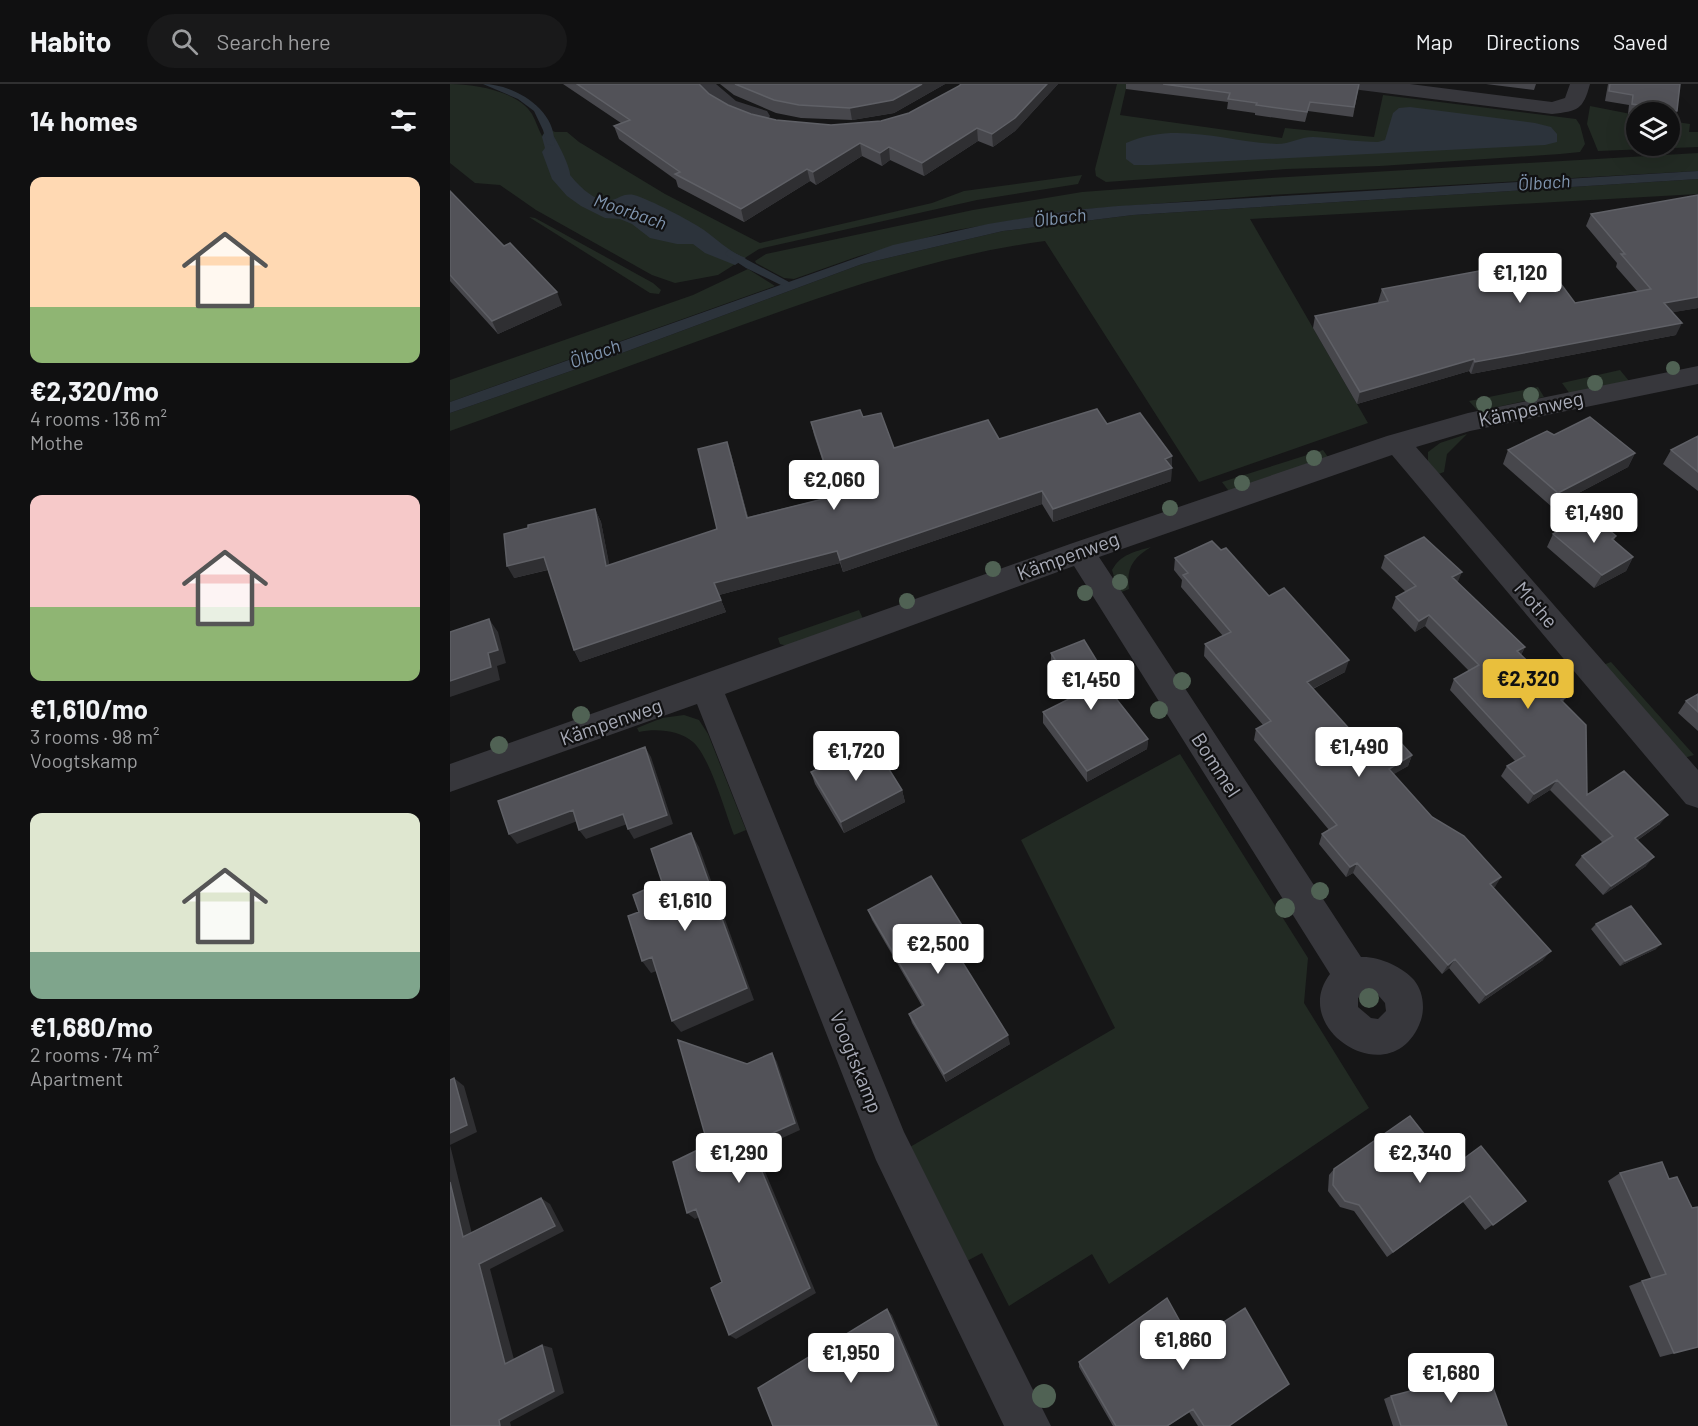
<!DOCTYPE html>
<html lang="en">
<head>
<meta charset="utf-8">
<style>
  :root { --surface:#101011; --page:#19191a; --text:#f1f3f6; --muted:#9c9d9f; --line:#303031; --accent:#e9bf3c }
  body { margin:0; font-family:Barlow,sans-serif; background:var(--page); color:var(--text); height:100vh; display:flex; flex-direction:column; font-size:22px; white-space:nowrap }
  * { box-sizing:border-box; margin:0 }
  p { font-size:20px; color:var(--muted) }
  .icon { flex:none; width:33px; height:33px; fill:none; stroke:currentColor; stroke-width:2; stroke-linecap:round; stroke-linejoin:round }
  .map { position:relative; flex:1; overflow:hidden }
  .panel { display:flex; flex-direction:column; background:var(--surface); width:450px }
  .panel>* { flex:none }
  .fabs { position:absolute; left:1176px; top:18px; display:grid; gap:12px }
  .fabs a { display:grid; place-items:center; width:54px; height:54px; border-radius:50%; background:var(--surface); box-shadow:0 6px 24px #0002,0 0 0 2px var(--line); font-size:30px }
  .price { position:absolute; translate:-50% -51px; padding:0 14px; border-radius:6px; background:#fff; color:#222; font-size:20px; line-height:39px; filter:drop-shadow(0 2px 3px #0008) }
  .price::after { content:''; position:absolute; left:50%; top:36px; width:18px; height:14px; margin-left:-9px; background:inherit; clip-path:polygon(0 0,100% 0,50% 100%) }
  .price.on { background:var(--accent); color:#111 }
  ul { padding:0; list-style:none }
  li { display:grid; align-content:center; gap:12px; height:318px; padding:0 30px }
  li span { display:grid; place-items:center; height:186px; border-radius:12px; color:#555 }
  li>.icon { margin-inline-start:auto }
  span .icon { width:108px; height:108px; fill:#fffc; stroke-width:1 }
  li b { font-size:26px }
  h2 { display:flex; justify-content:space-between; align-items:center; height:72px; padding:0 30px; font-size:26px }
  header { display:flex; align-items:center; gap:36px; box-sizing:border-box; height:84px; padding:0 30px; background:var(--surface); border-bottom:2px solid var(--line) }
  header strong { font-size:28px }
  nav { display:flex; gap:33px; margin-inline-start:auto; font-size:21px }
  .search { width:420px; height:54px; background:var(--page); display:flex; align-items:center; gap:15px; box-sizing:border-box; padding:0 21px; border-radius:33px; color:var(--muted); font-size:22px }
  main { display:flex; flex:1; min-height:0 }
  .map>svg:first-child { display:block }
  .green { fill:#222a23 }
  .water { fill:#2c333b }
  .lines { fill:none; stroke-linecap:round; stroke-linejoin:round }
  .stream { fill:#2c333b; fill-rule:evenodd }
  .minor { fill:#37373c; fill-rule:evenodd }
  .tree { fill:#506254 }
  .wall { fill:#47474c }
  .shaded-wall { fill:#2f2f32 }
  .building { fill:#525258; stroke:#5f6066; stroke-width:1.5 }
  .labels { text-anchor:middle; stroke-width:4.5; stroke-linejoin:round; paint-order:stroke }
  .far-water-label { font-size:18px; font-style:italic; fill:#8196b0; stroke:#111112 }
  .street-label { font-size:20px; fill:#a8abb7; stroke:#111112 }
</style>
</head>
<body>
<header>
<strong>Habito</strong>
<div class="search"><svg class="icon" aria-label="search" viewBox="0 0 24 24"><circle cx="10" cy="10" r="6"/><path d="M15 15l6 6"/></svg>Search here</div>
<nav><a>Map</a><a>Directions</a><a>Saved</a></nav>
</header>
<main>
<section class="panel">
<h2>14 homes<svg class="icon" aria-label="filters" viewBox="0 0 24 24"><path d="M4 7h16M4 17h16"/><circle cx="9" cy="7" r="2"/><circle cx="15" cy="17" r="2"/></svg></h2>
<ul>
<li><span style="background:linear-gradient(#ffd9b3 70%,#8fb573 0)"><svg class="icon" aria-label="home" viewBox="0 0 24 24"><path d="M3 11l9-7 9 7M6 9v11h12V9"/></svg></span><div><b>€2,320/mo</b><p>4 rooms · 136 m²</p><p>Mothe</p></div></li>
<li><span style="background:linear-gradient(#f6c9c9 60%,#8fb573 0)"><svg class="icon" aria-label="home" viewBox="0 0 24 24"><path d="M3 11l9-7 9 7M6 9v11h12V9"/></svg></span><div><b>€1,610/mo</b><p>3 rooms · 98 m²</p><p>Voogtskamp</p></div></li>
<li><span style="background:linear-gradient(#dfe7d0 75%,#7fa58c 0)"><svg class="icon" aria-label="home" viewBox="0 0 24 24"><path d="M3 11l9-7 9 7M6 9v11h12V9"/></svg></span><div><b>€1,680/mo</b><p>2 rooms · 74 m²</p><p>Apartment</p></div></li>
</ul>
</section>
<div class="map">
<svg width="1248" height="1342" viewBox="0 0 1248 1342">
  <rect width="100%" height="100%" fill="#161617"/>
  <!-- green -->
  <path class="green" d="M0,0C24,0 68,7 82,30C86,37 88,45 92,52L97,44L105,48H117L129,58L215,110L310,159L482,119L514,107L632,91L628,100L527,116L309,165L268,191L225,199L202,191L86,126L50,101L25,99L0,79Z
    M667,0H677L670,31L832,54L835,44L924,53L933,11L1126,35L1130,41L1135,60L1130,68L1110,70L930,82L836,85L656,98L646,92L645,85Z
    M1140,22L1186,31V62H1220V37L1240,40L1239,48H1248V63L1148,67L1137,40Z
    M1248,69V87L820,111L624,126L501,147L409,172L344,195L334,194L306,179L305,177L316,170L523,126L632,108L821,94Z
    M1248,95V110L800,135L918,339L749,398L595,157C483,172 378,210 273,248C182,281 91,314 0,347V329L164,272L412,180L553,147L683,131Z
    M79,133L85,134L203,199L211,206L209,210L200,209Z
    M298,185L325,202L0,318V296L243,211Z
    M1170,286L1179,297L1120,310L1112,299Z
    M1088,303L1094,313L1033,326H1027L1019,317Z
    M1017,350L997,370L994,388L986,391L978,380V368L990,359Z
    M873,366L880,376L781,410L772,398Z
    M701,463C683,474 676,484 679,505L669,509L662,486C671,470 684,468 701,463Z
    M409,526L415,539L337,562L330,560L328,554Z
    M1161,578L1244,671L1234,674L1153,581Z
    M234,631L249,636L258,650L296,746L284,751C275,728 260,673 243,658C230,646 205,644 189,648L187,644L212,634Z
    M730,670L858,874L854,919L919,1024L659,1200L642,1170L559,1222L532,1169L517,1177L460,1063L665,944L571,756Z"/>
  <!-- water -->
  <path class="water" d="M960,23L1085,39L1101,43L1107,50V58L1095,61L700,81H684L676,75V59C727,37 775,58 827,60C840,60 850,53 863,53C885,54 906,58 928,58L935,56L943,29L949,24Z
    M97,44C103,47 121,84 120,91C130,103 145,119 162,116C170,114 174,109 184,111C201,116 239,136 254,146C268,156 279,168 296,174L285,181L255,169L243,160H227L200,154L182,140L170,135L155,134L131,122L117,112L102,95L92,68L95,64L92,53Z
    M1248,87V95L683,131L553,147L412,180L164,272L0,329V318L443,161L538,140L624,126L668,122Z"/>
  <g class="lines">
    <!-- stream -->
    <path class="stream" d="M33,0C64,0 108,26 104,62L97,60L93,46L84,27L68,15Z
      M279,166L339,198L340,200L339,202H333L296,184L276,171L275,169Z"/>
    <!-- minor -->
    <path class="minor" d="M246,0H266L286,17L317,27L320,32L317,37C289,43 260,21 246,0Z
      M900,0H960L1102,18L1115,14L1120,0H1140C1133,26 1128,27 1102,30L910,6L903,4Z
      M1248,282V300L1020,347L966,363L1248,686V724L1236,720L942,371L649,473L911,873C928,872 953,883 964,896C973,907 975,923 971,936C944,1013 837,946 880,890L624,482L275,610L454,1048L601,1342H554L426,1076L247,620L0,708V680L620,460L937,352L1018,329ZM918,907L928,911L935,919L936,927L928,935L921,934L908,923V914Z"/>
  </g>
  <!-- trees -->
  <g class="tree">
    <circle cx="1223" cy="284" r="7"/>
    <circle cx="1145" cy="299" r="8"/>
    <circle cx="1081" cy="311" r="8"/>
    <circle cx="1034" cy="320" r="8"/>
    <circle cx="864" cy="374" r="8"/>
    <circle cx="792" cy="399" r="8"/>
    <circle cx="720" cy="424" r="8"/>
    <circle cx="543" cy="485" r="8"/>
    <circle cx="670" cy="498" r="8"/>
    <circle cx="635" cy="509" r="8"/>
    <circle cx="457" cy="517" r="8"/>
    <circle cx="732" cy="597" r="9"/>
    <circle cx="709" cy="626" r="9"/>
    <circle cx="131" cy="631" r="9"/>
    <circle cx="49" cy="661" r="9"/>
    <circle cx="870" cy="807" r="9"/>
    <circle cx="835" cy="824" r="10"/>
    <circle cx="919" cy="914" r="10"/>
    <circle cx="594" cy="1312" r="12"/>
  </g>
  <!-- wall -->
  <path class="wall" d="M113,0H249L259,10L278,21L301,30L326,36L381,41L431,37L459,29L509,2L511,0H608L565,47L543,63L528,57L474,92L440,76L432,82L412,72L366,101L360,97L294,138L228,103L226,96L169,55L164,42L171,39Z
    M270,0H495L444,29L402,36L351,34L326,29L284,11Z
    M676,0H909L903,33L858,27L855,38L805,31V29L777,25L778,18L676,5Z
    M1036,0H1086L1084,6Z
    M1158,0H1230L1227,27L1223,37H1220V28H1186V31L1178,30L1179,21L1155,17Z
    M0,107L54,162L112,221L48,250L0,197Z
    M1248,111V224L1223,228L1226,251L1021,290L1019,287L907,320L863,244L865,232L929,219L928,218L932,205L1048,187L1125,219L1187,207L1166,183L1167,179L1136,142L1141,130Z
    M413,333L444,364L549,355L657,340L722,372L721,397L603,438L592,420L393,488L390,479L269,511L276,528L130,578L124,566L98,486L64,494L78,444L145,425L151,438L159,481L267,445L281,370L298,433L384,412L364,351L361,338Z
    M1248,352V407L1213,380L1221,366Z
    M1058,366L1185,369L1178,383L1102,423L1053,380Z
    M1103,450L1166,452L1164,456L1183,473L1176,487L1144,504L1097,463Z
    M771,466L819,512L895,588L863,605L913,660L962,671L958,682L943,690L982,733L1051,793L1043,804L1093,876L1029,920L999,884L992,890L903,789L896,793L869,760L872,750L879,746L804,656L806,645L813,641L754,572L755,560L773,552L731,503L732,496L724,486L725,474Z
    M935,472L1007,499L1075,563L1071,571L1115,614L1113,618L1137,711L1210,740L1188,756L1196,782L1153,811L1125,781L1132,772L1153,759L1100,706L1078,720L1051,692L1057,682L1065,677L1000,606L1004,595L1019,587L975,542L965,548L942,524L946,513L956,508L931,484Z
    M601,569L658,604L698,655L697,665L637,698L593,639V628L621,614L601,580Z
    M1248,610V647L1228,629L1236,617Z
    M361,688L452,706L455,718L394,749L365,700Z
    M418,826L515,846L517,856L504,863L560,960L496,998L462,939L459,930L472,922L422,836Z
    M1146,840L1206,865L1170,882L1141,845Z
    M1001,1084L1076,1117L1035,1146L1013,1118L937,1173L904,1127L890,1123L878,1107L879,1091L884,1085Z
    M1170,1089L1219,1095L1242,1124L1248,1263L1210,1273L1179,1202L1192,1197L1201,1194L1158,1097Z
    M717,1214L779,1342H748L739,1328L718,1342H663L629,1283V1278Z
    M941,1312L1057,1342H943L934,1315Z"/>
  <!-- shaded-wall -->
  <path class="shaded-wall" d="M472,0H495L444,29L402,36L400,24Z
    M597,0H608L565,47L543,63L542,50Z
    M527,44L528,57L474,92L472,79Z
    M410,59L412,72L366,101L363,88Z
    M439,63L440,76L432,82L430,69Z
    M357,85L360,97L294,138L291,125Z
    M107,208L112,221L48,250L42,237Z
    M1248,213V224L1208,231L1214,219Z
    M1232,239L1226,251L1021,290L1025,278Z
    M1024,275L1019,287L907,320L910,308Z
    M277,358L281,370L301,446L297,434Z
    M1185,369L1178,383L1102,423L1108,409Z
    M722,372L721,397L603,438V425Z
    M592,407V420L393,488L390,476Z
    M145,425L151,438L162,494L156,482Z
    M387,467L390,479L269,511L264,499Z
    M94,473L101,485L64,494L57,482Z
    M1183,473L1176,487L1144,504L1152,491Z
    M1012,488L1007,500L1002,493Z
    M271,516L276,528L130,578L124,566Z
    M979,531L975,542L965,548L969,537Z
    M39,535L48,548L56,579L47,582L50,596L0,613V597L38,569Z
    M1075,563L1069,574L1067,567Z
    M899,576L895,588L854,609L857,598Z
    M658,595V606L653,598Z
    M698,655L697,665L637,698V687Z
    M195,663L201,673L223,740L184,755L178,745Z
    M962,671L958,682L934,696L939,685Z
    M1107,696L1100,706L1078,720L1084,710Z
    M452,706L455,718L394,749L391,738Z
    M123,726L130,736L67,760L59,750Z
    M173,730L180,739L136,755L129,746Z
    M1218,731L1210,740L1178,763L1185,754Z
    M241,749L249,763L304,916L231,948L222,937Z
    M1204,773L1196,782L1153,811L1161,802Z
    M907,779L903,789L896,793L900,783Z
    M1051,793L1045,803L1033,810L1040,800Z
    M515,846L517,856L501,865L498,855Z
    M1211,860L1206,865L1170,882L1175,877Z
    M1101,867L1093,876L1029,920L1036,911Z
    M202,873L212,885L201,889L192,877Z
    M1005,875L999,884L992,890L998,881Z
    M558,951L560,960L496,998L494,990Z
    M322,969L327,978L350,1046L306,1066L366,1209L286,1255L279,1251L300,1059Z
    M4,994L14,1002L27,1048L0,1061L24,1158L13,1153L0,1098V1049Z
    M91,1114L100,1120L114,1147L40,1185L66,1283L55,1280L29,1180Z
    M246,1125L253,1131L245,1135L237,1129Z
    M437,1225L442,1231L490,1342H487Z
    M92,1261L102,1264L114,1309L60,1338L61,1342H50L49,1336Z"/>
  <!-- building -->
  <path class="building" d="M127,0H249L259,10L278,21L301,30L326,36L381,41L431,37L459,29L509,2L511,0H597L565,34L542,50L527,44L472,79L439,63L430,69L410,59L363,88L357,85L291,125L225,90L230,88L164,42L180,36Z
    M285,0H472L443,16L400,24L349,21L324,16Z
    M713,0H909L904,23L860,18L857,28L806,21L807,19L778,15L780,9Z
    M1160,0H1230L1227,27L1182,20L1183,11L1159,7Z
    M0,107L54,162L60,159L107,208L42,237L0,191Z
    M1248,111V213L1214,219L1232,239L1025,278L1024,275L910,308L865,232L938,217L932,205L1045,184L1048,187L1079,182L1099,184L1125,219L1201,205L1171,170H1175L1141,130Z
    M647,325L657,340L690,329L722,372L715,375L722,384L603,425L592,407L390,476L387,467L264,499L271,516L124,566L94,473L57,482L54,450L78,444V441L145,425L156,482L267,445L248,365L277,358L297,434L385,412L361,338L410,326L413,333L431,329L444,364L538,336L549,355Z
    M1140,333L1185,369L1108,409L1058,366L1097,347L1104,351Z
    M1248,352V388L1221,366Z
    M1140,430L1166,452L1162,455L1183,473L1152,491L1103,450Z
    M974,453L1012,488L1002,493L1075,563L1067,567L1115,614L1111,616L1136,641L1137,711L1174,687L1218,731L1185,754L1204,773L1161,802L1132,772L1163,752L1107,696L1084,710L1057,682L1075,672L1004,595L1029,581L979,531L969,537L946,513L966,502L935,472Z
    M762,457L771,466L776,464L819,512L834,504L899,576L857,598L913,660L939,646L962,671L939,685L982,733L1014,752L1051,793L1040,800L1101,867L1036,911L1005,875L998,881L907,779L900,783L872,750L887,741L806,645L821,637L755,560L781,548L733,491L738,489L725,474Z
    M39,535L48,566L38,569L41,583L0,597V548Z
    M634,556L658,595L653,598L698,655L637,687L593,628L627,611L601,569Z
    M1248,610V628L1236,617Z
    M422,658L452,706L391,738L361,688Z
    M195,663L217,731L178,745L173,730L129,746L123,726L59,750L48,717Z
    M241,749L297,904L222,937L202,873L192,877L178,832L189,828L183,811L212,798L201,765Z
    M481,792L515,846L498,855L558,951L494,990L459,930L474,921L418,826Z
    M1181,822L1211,860L1175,877L1146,840Z
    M228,956L297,980L322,969L345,1039L300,1059L360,1204L279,1251L261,1204L272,1198L246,1125L237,1129L223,1078L258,1061Z
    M4,994L17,1041L0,1049V996Z
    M960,1032L1001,1084L1031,1062L1076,1117L1043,1141L1020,1112L943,1168L909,1121L895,1117L883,1101L884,1085Z
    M1212,1078L1219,1095L1227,1093L1242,1124L1248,1123V1263L1224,1269L1192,1197L1216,1190L1170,1089Z
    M0,1098L13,1153L91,1114L105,1142L29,1180L55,1280L92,1261L104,1307L49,1336L50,1342H0Z
    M717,1214L742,1259L795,1224L839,1300L779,1342H754L743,1325L717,1342H666L629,1278Z
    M437,1225L487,1342H323L308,1304Z
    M1037,1287L1057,1342H951L941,1312Z"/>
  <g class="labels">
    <!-- far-water labels -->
    <g class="far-water-label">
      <text transform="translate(1094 99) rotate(-4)" y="6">Ölbach</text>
      <text transform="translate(180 128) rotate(19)" y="6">Moorbach</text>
      <text transform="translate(610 134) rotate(-7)" y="6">Ölbach</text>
      <text transform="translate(145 270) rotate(-20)" y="6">Ölbach</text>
    </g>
    <!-- street labels -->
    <g class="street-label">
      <text transform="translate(1081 325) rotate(-12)" y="7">Kämpenweg</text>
      <text transform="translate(618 472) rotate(-20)" y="7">Kämpenweg</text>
      <text transform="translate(1086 521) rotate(49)" y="7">Mothe</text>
      <text transform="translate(161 638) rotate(-19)" y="7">Kämpenweg</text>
      <text transform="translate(766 681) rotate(57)" y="7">Bommel</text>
      <text transform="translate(406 978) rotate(68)" y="7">Voogtskamp</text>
    </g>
  </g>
</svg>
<div class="fabs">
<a><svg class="icon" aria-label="layers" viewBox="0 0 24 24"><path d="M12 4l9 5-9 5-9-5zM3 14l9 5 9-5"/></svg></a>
</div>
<b class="price" style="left:1070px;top:220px">€1,120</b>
<b class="price" style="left:384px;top:427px">€2,060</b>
<b class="price" style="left:1144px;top:460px">€1,490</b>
<b class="price on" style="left:1078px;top:626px">€2,320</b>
<b class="price" style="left:641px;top:627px">€1,450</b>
<b class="price" style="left:909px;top:694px">€1,490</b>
<b class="price" style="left:406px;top:698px">€1,720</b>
<b class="price" style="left:235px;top:848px">€1,610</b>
<b class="price" style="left:488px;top:891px">€2,500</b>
<b class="price" style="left:289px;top:1100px">€1,290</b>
<b class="price" style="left:970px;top:1100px">€2,340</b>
<b class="price" style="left:733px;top:1287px">€1,860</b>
<b class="price" style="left:401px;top:1300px">€1,950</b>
<b class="price" style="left:1001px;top:1320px">€1,680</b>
</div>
</main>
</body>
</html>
